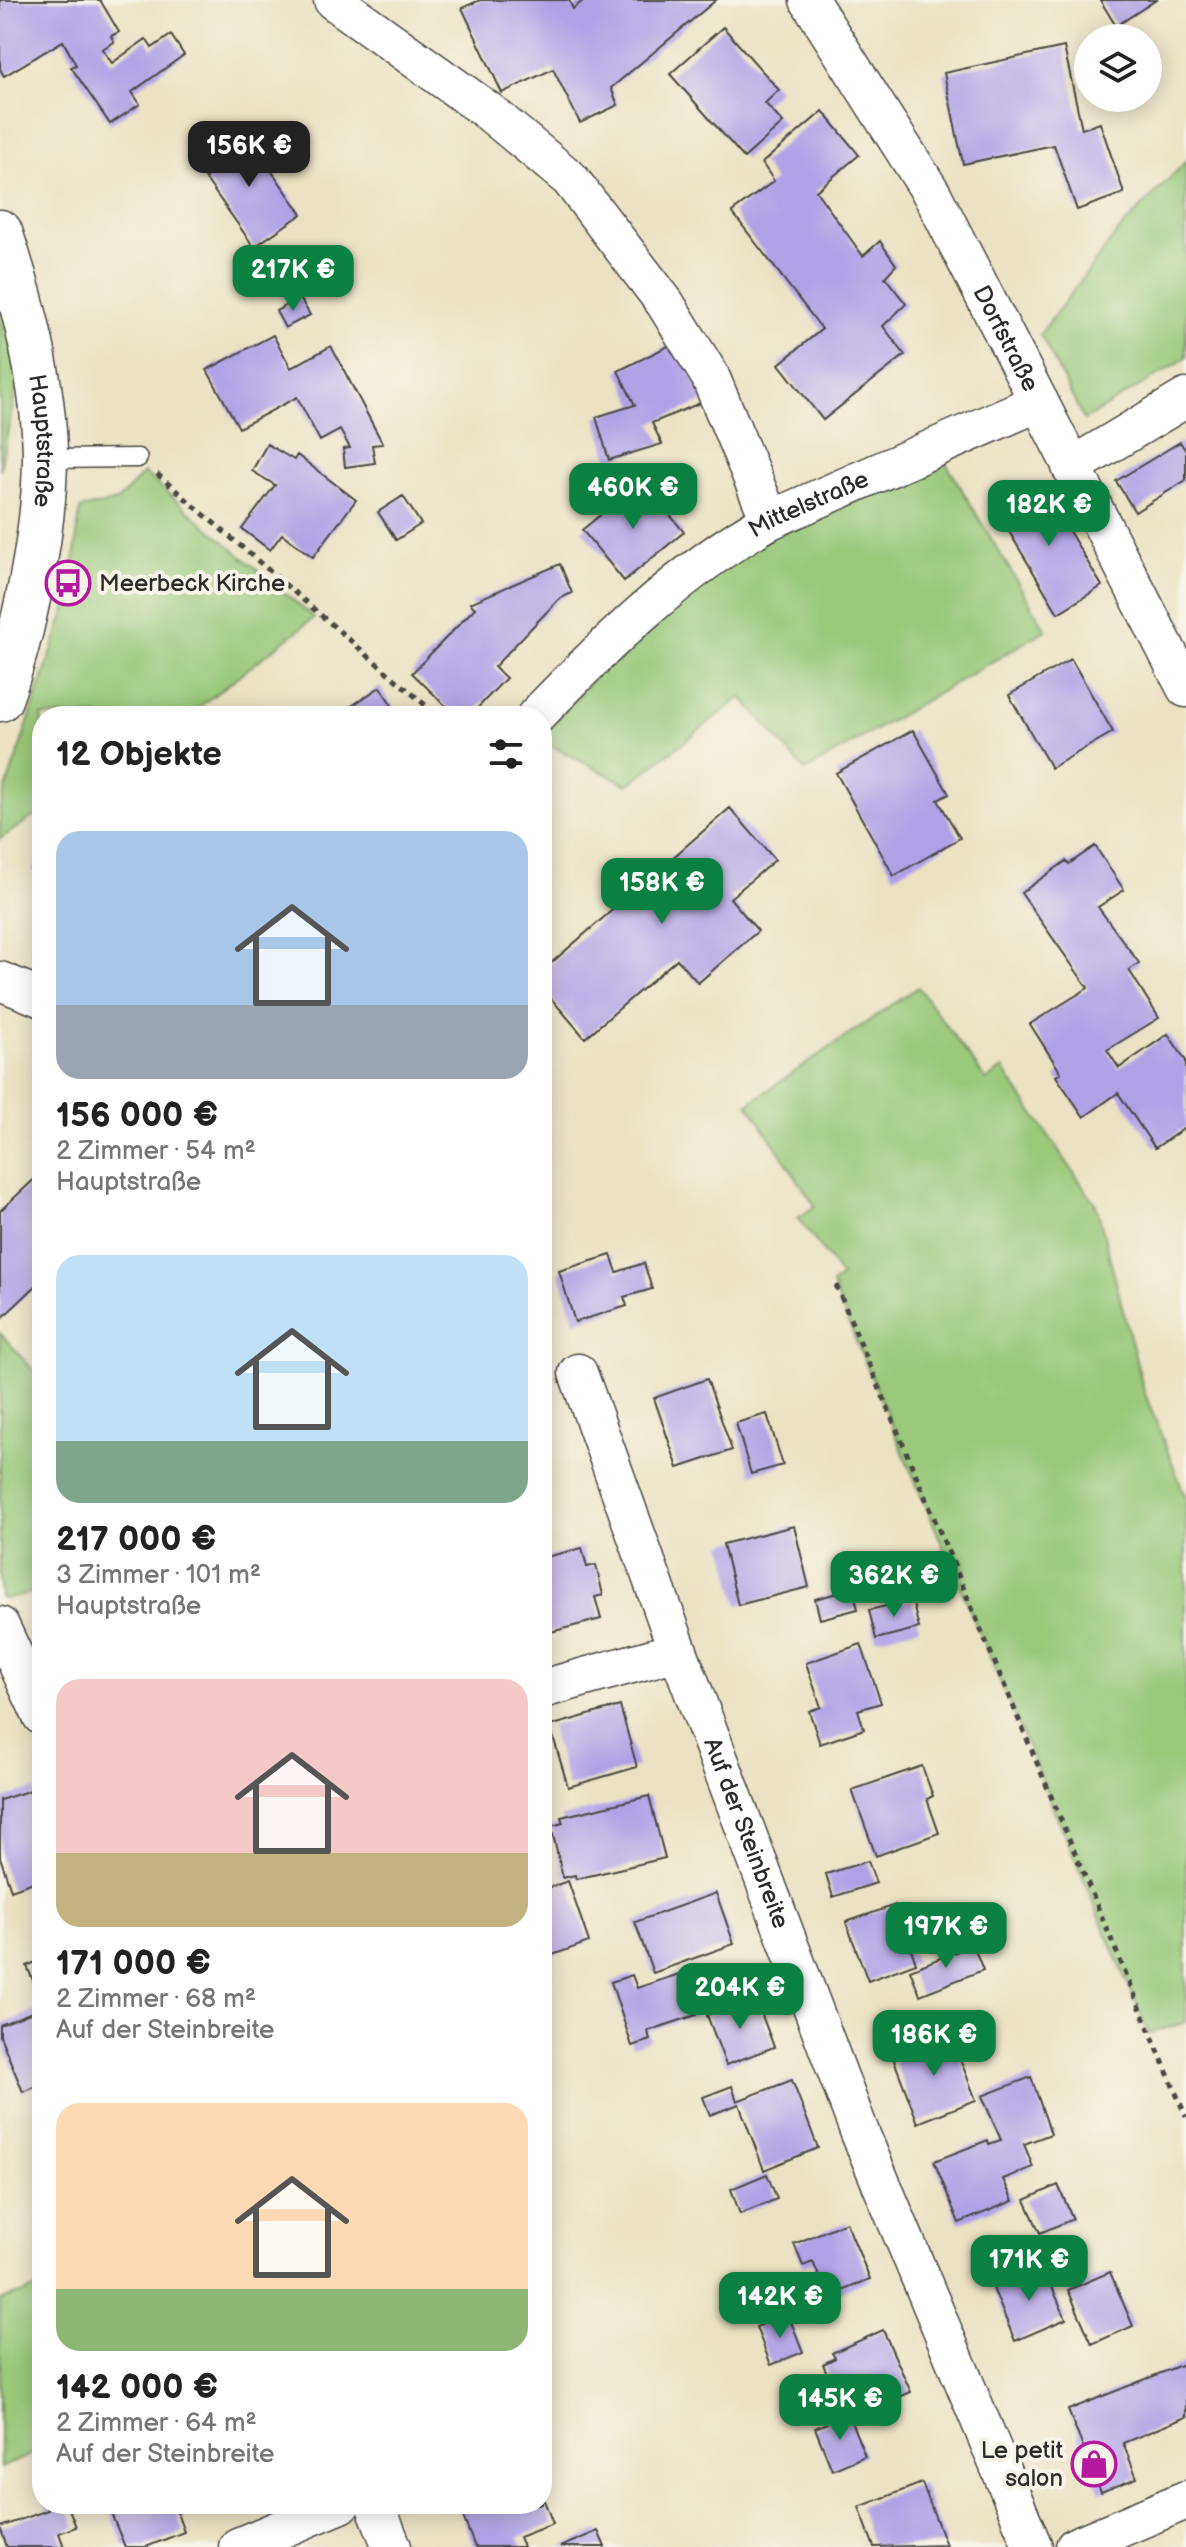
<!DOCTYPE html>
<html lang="de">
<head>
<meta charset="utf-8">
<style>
  :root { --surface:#fff; --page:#f6f6f6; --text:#222; --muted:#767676; --accent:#0b8043 }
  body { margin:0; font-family:"Balsamiq Sans",sans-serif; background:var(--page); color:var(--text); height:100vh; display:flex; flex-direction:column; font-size:30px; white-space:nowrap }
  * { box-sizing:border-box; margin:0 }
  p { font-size:26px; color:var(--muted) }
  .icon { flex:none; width:44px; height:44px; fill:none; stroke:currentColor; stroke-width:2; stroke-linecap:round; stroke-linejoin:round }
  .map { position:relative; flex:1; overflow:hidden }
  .panel { position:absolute; left:32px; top:706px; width:520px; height:1808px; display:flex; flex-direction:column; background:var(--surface); border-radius:32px; box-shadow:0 4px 20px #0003 }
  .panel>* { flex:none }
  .controls { position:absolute; left:1074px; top:24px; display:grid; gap:16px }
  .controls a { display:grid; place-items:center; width:88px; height:88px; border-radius:50%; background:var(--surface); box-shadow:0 4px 20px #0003; font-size:40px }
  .price { position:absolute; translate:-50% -68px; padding:0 18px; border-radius:16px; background:var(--accent); color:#fff; font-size:26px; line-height:52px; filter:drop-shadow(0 2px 4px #0008) }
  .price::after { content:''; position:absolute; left:50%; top:48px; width:24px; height:18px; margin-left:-12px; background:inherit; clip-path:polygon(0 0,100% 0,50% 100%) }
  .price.on { background:#222; color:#fff }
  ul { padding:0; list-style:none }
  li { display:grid; align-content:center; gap:16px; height:424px; padding:0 24px }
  li span { display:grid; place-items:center; height:248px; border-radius:24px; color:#555 }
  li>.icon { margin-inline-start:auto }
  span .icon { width:144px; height:144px; fill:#fffc; stroke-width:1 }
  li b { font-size:34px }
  h2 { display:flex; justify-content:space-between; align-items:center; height:96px; padding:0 24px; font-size:34px }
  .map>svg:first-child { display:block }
  .green { fill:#98c878; stroke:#627a52; stroke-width:2 }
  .building { fill:#b0a1e7 }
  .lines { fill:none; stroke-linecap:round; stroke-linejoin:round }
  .lane-casing { stroke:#484642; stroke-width:21 }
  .street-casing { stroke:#484642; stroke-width:41 }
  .secondary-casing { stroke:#484642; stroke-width:47 }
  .path { stroke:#484642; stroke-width:5; stroke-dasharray:6 6; stroke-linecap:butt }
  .lane { stroke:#fff; stroke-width:18 }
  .street { stroke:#fff; stroke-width:38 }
  .secondary { stroke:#fff; stroke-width:44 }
  .labels { text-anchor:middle; stroke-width:8; stroke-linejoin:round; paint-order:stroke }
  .street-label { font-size:24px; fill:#2b2b2b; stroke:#f7f3e8 }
  .poi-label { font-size:24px; fill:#2b2b2b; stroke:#f7f3e8; text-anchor:start }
</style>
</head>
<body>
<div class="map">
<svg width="1186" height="2547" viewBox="0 0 1186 2547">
  <rect width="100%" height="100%" fill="#f7f3e8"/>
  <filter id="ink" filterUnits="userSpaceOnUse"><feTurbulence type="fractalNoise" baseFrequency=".0125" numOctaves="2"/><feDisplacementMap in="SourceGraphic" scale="16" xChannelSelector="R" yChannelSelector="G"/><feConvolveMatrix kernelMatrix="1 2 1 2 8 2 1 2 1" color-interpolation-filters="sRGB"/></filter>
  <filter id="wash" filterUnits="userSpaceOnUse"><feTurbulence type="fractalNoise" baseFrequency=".006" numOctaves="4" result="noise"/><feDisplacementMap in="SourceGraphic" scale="32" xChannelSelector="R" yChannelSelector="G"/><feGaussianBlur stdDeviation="1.8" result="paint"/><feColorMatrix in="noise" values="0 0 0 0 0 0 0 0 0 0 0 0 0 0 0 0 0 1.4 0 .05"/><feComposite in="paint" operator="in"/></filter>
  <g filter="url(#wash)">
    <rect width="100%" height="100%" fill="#ebe2c3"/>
    <!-- green -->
    <path class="green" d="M1186,161V358L1084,420L1040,334L1118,232Z
      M0,285L18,380L0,470Z
      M946,463L1046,630L805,771L742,697L628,785L542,741V737L608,661L738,551Z
      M144,473L314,618L187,716H42V811L0,839V807L70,597L80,509L117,501Z
      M918,987L986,1080L1003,1069L1096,1205L1144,1391L1186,1498V2022L1149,2034L832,1284L842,1277L798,1218L815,1206L748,1104Z
      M0,1333L42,1380V1591L4,1599L0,1597Z
      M42,2287V2450L0,2468V2300Z"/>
    <g id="blocks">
      <!-- building -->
      <path class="building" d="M0,0H100L119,32L111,36L114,42L102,49L112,63L146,39L152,48L171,35L184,55L132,92L140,104L110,124L71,67L76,65L63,41L4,76L0,69Z
        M480,0H569L573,9L584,0H716L611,88L618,105L580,123L553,69L502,93L462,8Z
        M1100,0H1156L1116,26Z
        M723,27L779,90L765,103L783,123L744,158L670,74Z
        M1064,47L1082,129L1100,123L1124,193L1077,210L1054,145L963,164L944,73Z
        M823,111L859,155L816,191L863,256L880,241L896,265L885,277L906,304L883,326L905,355L823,420L779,364L822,329L732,212L774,181L762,163Z
        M235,129L248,148L253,145L302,214L254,247L205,178L216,170L203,151Z
        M300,298L310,315L285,328L276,311Z
        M273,335L291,368L331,346L383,444L372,445L375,463L345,467L343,449L350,448L340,430L320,441L297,397L239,428L207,370Z
        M676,342L705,401L652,423L662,444L609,460L596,417L635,405L618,371Z
        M1180,442L1186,451V480L1135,512L1116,481Z
        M267,444L294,460L297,455L356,500L313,557L282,534L270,550L242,529L275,485L252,471Z
        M642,481L684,532L624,581L582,530Z
        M1040,483L1102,586L1058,613L996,510Z
        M403,496L421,524L396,540L378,512Z
        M560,564L572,593L559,599L494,667L506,678L470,716H456L412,673L475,608L470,603Z
        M1071,659L1113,732L1051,768L1009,695Z
        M380,687L399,716H337Z
        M913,730L949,794L938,800L960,838L894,876L836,773Z
        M730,808L775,860L730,898L758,931L698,983L677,959L585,1038L542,988V971Z
        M1095,846L1124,890L1098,907L1139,963L1129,970L1159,1018L1107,1050L1119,1068L1168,1034L1186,1061V1127L1155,1148L1118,1093L1084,1117L1056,1076L1061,1073L1030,1024L1088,988L1021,893L1066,861L1069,864Z
        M42,862V885L32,869Z
        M42,1172V1280L0,1320V1211Z
        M611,1255L617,1272L644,1263L652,1289L624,1297L627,1306L575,1322L559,1271Z
        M707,1379L732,1450L678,1468L654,1398Z
        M767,1414L783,1465L751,1474L736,1423Z
        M794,1526L809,1587L738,1605L723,1544Z
        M582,1548L587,1567L596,1565L603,1595L595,1597L601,1619L543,1634L542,1558Z
        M853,1589L858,1609L820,1619L815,1599Z
        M912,1600L919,1628L876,1639L869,1610Z
        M861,1644L881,1703L858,1710L864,1729L820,1744L809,1711L821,1707L806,1663Z
        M620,1706L637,1767L568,1787L550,1726Z
        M922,1766L933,1796L927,1799L939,1833L876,1856L852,1790Z
        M34,1789L39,1804L42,1803V1879L11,1890L0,1857V1800Z
        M649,1796L665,1858L576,1879L575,1875L563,1878L551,1826L563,1823L561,1817Z
        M868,1861L876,1883L833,1897L826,1874Z
        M568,1881L589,1942L547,1957L542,1942V1890Z
        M716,1893L734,1944L653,1973L635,1922Z
        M895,1905L916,1963L868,1981L846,1922Z
        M973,1945L983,1970L920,1995L910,1970Z
        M42,1959V2002L27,1966Z
        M682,1973L696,2015L648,2031L650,2040L632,2046L611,1982L632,1975L637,1988Z
        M755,1997L774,2047L726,2065L707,2015Z
        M42,2008V2084L23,2092L0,2036V2025Z
        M950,2033L976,2100L918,2123L892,2055Z
        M1031,2077L1051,2134L1024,2144L1033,2167L1003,2179L1013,2201L959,2223L934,2161L988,2140L989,2144L1001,2140L982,2096Z
        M792,2080L818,2148L764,2170L739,2104L710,2115L703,2097L732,2086L737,2101Z
        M767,2174L777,2199L740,2214L731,2189Z
        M1058,2185L1073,2219L1040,2233L1025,2200Z
        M846,2222L870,2279L828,2297L813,2262L803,2266L794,2244Z
        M1042,2264L1066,2319L1015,2341L992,2286Z
        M1110,2272L1133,2326L1092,2344L1068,2290Z
        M788,2314L803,2352L771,2365L756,2327Z
        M883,2330L911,2392L860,2414L847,2384L834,2390L823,2364L835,2358L832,2353Z
        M1186,2363V2417L1123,2443L1137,2478L1101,2492L1068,2410Z
        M848,2414L865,2456L832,2470L815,2428Z
        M922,2483L946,2545L874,2547L859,2507Z
        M542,2495L553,2524L519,2537L523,2547H475L458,2504H542Z
        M46,2504H67L76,2527L59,2533L64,2547H7L0,2527L48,2510Z
        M107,2504H200L177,2513L184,2532L146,2547H125Z
        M598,2531L605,2547H560Z"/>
    </g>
  </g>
  <g filter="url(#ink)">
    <use href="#blocks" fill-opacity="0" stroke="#484642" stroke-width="2"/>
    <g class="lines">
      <!-- lane casing -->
      <g class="lane-casing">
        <path id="lane" d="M45,459L138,458"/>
      </g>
      <!-- street casing -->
      <g class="street-casing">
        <g id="street">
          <path d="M333,0L488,111L570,179L665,303L710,376L770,520"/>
          <path id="s1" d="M809,0L932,194L1186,688"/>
          <path d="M1071,467L1186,398"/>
          <path id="s2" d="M536,716C606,643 682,569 770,520L1039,402"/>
          <path d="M0,981L42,998"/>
          <path id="s3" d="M578,1373L678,1651L860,2133L1033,2547"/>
          <path d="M0,1626L42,1716"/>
          <path d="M542,1689L678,1651"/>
          <path d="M375,2504L392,2547"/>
          <path d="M238,2547L341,2504"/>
          <path d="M1075,2547L1186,2500"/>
        </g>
      </g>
      <!-- secondary casing -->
      <g class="secondary-casing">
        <g id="secondary">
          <path id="s4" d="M0,232C23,300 45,387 45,459C44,533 25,630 0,699"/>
        </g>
      </g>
      <!-- path -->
      <path class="path" d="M157,474L438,716
        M836,1285L1186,2117"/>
      <!-- lane -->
      <use href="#lane" class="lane"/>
      <!-- street -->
      <use href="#street" class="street"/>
      <!-- secondary -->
      <use href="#secondary" class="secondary"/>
    </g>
  </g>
  <!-- icons -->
  <defs>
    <g id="bus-ring" transform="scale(2.3)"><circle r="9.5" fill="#f7f3e8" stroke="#b5179e" stroke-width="1.5"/><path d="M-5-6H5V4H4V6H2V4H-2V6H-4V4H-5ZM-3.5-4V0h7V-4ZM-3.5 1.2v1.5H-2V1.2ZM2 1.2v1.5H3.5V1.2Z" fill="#b5179e"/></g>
    <g id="shop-ring" transform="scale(2.3)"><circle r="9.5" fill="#f7f3e8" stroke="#b5179e" stroke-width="1.5"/><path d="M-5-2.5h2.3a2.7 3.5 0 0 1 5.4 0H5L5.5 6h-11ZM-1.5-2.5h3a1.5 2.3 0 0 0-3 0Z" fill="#b5179e"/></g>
  </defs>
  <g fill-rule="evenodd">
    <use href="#bus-ring" x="68" y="583"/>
    <use href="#shop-ring" x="1094" y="2464"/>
  </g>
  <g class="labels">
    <!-- street labels -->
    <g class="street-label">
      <text dy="8" stroke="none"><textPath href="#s1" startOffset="392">Dorfstraße</textPath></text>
      <text dy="8" stroke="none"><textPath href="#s4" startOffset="214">Hauptstraße</textPath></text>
      <text dy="8" stroke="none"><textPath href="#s2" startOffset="348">Mittelstraße</textPath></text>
      <text dy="8" stroke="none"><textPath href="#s3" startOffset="490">Auf der Steinbreite</textPath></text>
    </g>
    <!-- poi labels -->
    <g class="poi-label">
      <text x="99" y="591">Meerbeck Kirche</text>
      <text x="1063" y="2458" text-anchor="end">Le petit<tspan x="1063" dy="28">salon</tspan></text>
    </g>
  </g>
</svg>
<div class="controls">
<a><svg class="icon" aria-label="layers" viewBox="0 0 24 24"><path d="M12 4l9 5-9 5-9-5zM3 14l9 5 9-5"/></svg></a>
</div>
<b class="price on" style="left:249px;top:189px">156K €</b>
<b class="price" style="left:293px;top:313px">217K €</b>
<b class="price" style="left:633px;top:531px">460K €</b>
<b class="price" style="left:1049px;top:548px">182K €</b>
<b class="price" style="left:662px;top:926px">158K €</b>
<b class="price" style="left:894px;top:1619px">362K €</b>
<b class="price" style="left:946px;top:1970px">197K €</b>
<b class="price" style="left:740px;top:2031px">204K €</b>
<b class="price" style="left:934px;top:2078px">186K €</b>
<b class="price" style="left:1029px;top:2303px">171K €</b>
<b class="price" style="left:780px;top:2340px">142K €</b>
<b class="price" style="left:840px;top:2442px">145K €</b>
<section class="panel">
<h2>12 Objekte<svg class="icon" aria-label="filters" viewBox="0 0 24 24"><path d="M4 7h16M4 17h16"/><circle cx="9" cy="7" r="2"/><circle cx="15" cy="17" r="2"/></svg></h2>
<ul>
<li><span style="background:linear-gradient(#a9c7e8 70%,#9aa5b1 0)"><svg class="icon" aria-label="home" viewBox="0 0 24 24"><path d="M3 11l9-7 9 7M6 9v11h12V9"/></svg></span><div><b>156 000 €</b><p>2 Zimmer · 54 m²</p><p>Hauptstraße</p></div></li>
<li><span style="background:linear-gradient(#bfe0f5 75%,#7fa58c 0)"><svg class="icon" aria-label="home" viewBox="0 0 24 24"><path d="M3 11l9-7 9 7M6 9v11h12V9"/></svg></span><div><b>217 000 €</b><p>3 Zimmer · 101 m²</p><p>Hauptstraße</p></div></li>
<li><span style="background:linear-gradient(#f6c9c9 70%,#c2b280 0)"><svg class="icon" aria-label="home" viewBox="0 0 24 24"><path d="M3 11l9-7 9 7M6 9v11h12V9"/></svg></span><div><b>171 000 €</b><p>2 Zimmer · 68 m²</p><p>Auf der Steinbreite</p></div></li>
<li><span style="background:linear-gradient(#ffd9b3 75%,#8fb573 0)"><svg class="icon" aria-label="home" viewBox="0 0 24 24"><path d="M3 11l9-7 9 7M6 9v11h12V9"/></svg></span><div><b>142 000 €</b><p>2 Zimmer · 64 m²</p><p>Auf der Steinbreite</p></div></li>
</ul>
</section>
</div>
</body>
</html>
